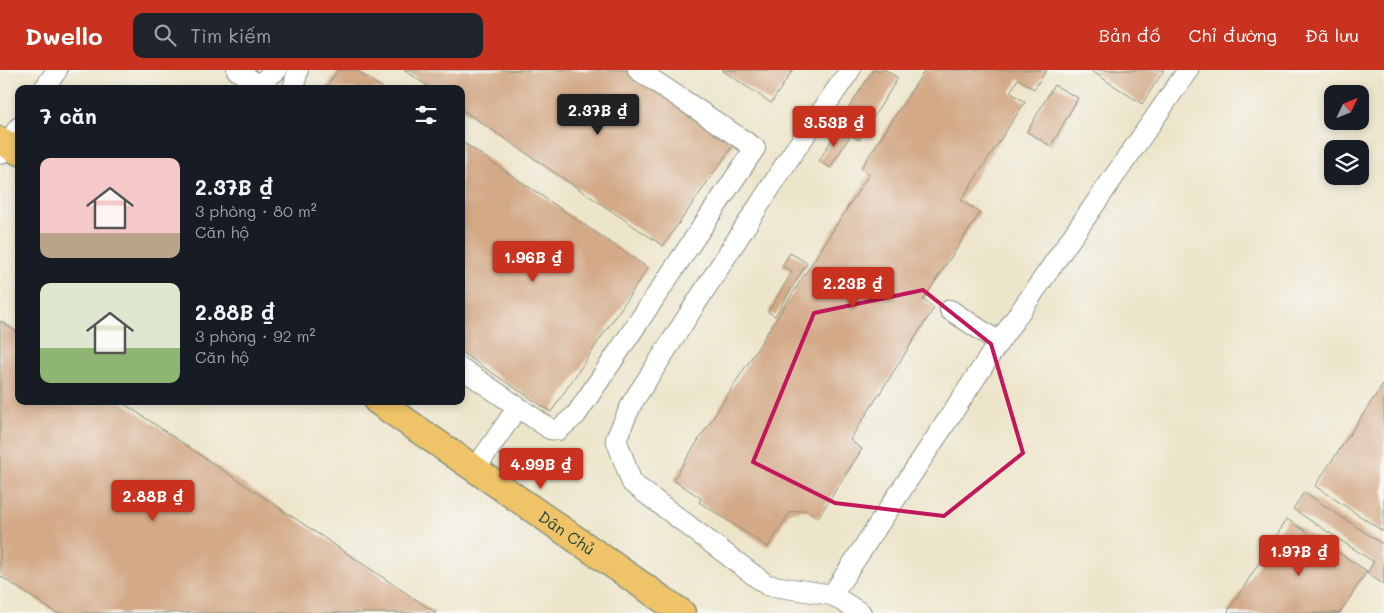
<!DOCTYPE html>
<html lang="vi">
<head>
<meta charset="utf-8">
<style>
  :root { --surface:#171b24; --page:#20242c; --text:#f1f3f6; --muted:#9ea1a6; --accent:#c8321e }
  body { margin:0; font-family:Mali,sans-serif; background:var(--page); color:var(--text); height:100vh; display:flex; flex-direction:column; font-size:19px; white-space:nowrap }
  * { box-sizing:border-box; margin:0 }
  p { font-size:16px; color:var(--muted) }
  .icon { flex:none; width:28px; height:28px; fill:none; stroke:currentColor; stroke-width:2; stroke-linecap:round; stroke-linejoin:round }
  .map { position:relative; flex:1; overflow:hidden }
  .side { position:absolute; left:15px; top:15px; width:450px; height:320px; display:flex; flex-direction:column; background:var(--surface); border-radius:10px; box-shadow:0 2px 8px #0003 }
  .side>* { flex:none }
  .needle { width:32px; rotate:47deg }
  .tools { position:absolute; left:1324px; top:15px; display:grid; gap:10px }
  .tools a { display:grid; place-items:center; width:45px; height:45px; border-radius:10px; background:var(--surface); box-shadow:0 2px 8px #0003; font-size:25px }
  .price { position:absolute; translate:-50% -42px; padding:0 11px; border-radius:5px; background:var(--accent); color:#fff; font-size:16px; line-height:32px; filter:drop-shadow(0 1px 2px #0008) }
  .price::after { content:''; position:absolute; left:50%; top:30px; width:15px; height:11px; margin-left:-8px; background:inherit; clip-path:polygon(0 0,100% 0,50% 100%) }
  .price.selected { background:#222; color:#fff }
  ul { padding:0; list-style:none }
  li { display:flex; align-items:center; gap:15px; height:125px; padding:0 25px }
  li span { display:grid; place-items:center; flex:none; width:140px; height:100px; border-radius:10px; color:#555 }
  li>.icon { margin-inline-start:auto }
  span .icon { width:60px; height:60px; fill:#fffc; stroke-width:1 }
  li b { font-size:21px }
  h2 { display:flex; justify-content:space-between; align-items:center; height:60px; padding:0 25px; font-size:21px }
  header { display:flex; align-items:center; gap:30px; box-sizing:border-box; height:70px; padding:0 25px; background:var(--accent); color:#fff }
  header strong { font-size:24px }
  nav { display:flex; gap:28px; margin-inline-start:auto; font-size:18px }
  .search { width:350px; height:45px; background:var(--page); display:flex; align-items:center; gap:12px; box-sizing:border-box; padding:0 18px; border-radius:10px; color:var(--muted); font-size:19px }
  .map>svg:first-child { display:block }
  .building { fill:#d3a986 }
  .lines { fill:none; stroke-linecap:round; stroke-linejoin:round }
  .minor-casing { stroke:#86917f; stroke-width:22 }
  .major-casing { stroke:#86917f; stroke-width:29 }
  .minor { stroke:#fff; stroke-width:20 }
  .major { stroke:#efc469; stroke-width:26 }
  .marked { fill:none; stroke:#c2185b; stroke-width:4; stroke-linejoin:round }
  .labels { text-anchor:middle; stroke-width:4; stroke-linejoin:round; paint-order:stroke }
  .street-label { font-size:16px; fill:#1f3d34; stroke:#f6f6f2 }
</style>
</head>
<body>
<header>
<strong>Dwello</strong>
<div class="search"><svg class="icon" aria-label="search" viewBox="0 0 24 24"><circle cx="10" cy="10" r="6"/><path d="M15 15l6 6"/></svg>Tìm kiếm</div>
<nav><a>Bản đồ</a><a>Chỉ đường</a><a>Đã lưu</a></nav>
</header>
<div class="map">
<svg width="1384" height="543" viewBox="0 0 1384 543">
  <rect width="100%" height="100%" fill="#f6f6f2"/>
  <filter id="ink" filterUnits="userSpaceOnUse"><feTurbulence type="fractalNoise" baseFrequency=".02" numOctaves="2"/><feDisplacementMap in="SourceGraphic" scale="10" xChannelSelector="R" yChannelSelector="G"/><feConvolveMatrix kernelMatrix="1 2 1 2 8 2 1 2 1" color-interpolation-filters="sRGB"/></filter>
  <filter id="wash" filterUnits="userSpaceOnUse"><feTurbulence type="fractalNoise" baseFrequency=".0096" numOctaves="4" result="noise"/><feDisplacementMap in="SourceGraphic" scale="20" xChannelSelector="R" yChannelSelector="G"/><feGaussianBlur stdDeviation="1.12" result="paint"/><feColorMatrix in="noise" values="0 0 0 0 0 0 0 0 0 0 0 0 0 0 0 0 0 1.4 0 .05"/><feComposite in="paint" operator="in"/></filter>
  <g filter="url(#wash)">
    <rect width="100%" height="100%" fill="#ede5ca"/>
    <g id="blocks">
      <!-- building -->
      <path class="building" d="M338,0H356L384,19H325Z
        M404,0H626L734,74L663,176L461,39V19H432Z
        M722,0H793L771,33Z
        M873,0H886L898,8L859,70L837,56Z
        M925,0H1047L1034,19L1018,9L1010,22L1025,32L961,130L980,143L923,230L934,238L850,370L862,379L818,448L806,440L790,442L768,477L699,432L701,428L673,410L869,104L861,98Z
        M1090,0H1164L1142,34Z
        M1054,15L1078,28L1051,76L1027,62Z
        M838,59L850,66L830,98L819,91Z
        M461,71L648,198L551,342L461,282Z
        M790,183L807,193L775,246L768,242L792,202L782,196Z
        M0,251L19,263V331H120L436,543H56L0,506Z
        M1384,313V462L1315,416Z
        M1304,422L1384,475V515L1367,503L1374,492L1293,439Z
        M1287,449L1367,501L1340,543H1227Z"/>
    </g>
  </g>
  <g filter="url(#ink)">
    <use href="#blocks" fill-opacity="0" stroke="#86917f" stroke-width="1"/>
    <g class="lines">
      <!-- minor casing -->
      <g class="minor-casing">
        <path id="minor" d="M237,0L263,19
          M850,0L790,87L632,333L616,369L632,413L767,515L832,525L861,543
          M44,19L57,0
          M255,19L258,15L277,0
          M293,19L298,0
          M0,84L19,57
          M950,240L999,272
          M461,298L550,359L558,360L576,345L755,78L638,0
          M475,399L518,337
          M832,525L999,272L1188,0"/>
      </g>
      <!-- major casing -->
      <g class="major-casing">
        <g id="major">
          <path d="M0,70L19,82"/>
          <path id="s1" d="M377,331L682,543"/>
        </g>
      </g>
      <!-- minor -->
      <use href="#minor" class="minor"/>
      <!-- major -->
      <use href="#major" class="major"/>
    </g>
  </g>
  <!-- marked area -->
  <path class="marked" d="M923,220L991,274L1023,383L944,446L835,433L753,392L814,243Z"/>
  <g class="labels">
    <!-- street labels -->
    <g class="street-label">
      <text dy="6" stroke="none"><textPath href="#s1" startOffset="231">Dân Chủ</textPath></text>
    </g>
  </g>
</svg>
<div class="tools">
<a><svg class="needle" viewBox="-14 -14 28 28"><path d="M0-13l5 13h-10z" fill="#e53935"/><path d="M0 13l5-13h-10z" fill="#9ea1a6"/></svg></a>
<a><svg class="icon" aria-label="layers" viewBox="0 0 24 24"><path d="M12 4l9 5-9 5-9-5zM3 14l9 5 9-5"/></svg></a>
</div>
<b class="price selected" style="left:598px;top:66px">2.37B ₫</b>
<b class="price" style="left:834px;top:78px">3.53B ₫</b>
<b class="price" style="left:533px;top:213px">1.96B ₫</b>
<b class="price" style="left:853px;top:239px">2.23B ₫</b>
<b class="price" style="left:541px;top:420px">4.99B ₫</b>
<b class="price" style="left:153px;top:452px">2.88B ₫</b>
<b class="price" style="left:1299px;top:507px">1.97B ₫</b>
<section class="side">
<h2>7 căn<svg class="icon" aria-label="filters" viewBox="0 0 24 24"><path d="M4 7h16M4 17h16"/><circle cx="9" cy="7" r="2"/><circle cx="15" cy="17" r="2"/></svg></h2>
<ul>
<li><span style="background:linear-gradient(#f6c9c9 75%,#b9a48a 0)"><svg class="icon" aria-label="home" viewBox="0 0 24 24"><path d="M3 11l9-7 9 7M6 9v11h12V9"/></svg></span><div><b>2.37B ₫</b><p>3 phòng · 80 m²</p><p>Căn hộ</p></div></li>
<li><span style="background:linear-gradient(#dfe7d0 65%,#8fb573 0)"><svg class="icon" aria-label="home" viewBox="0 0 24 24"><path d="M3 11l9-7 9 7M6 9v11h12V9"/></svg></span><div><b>2.88B ₫</b><p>3 phòng · 92 m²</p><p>Căn hộ</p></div></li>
</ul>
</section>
</div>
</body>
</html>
